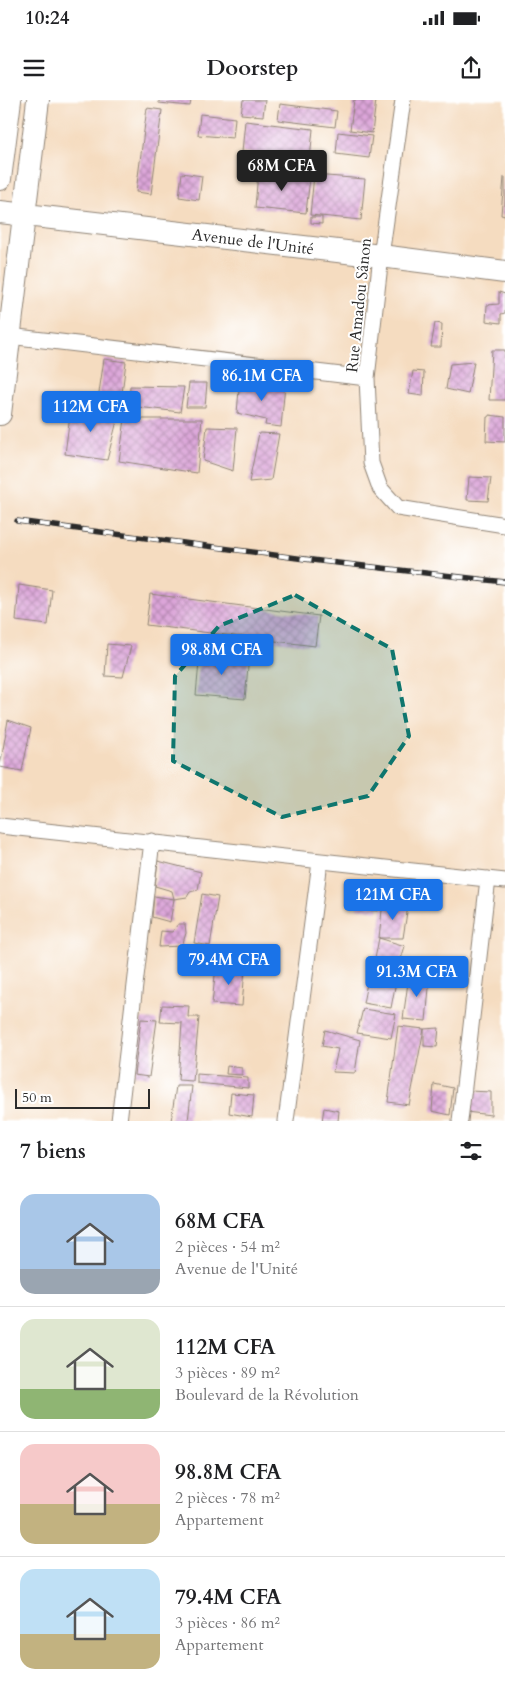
<!DOCTYPE html>
<html lang="fr">
<head>
<meta charset="utf-8">
<style>
  :root { --surface:#fff; --page:#f2f2f2; --text:#202124; --muted:#757577; --line:#e0e0e0; --accent:#1a73e8 }
  body { margin:0; font-family:Cardo,serif; background:var(--page); color:var(--text); height:100vh; display:flex; flex-direction:column; font-size:19px; white-space:nowrap }
  * { box-sizing:border-box; margin:0 }
  p { font-size:16px; color:var(--muted) }
  .icon { flex:none; width:28px; height:28px; fill:none; stroke:currentColor; stroke-width:2; stroke-linecap:round; stroke-linejoin:round }
  .map { position:relative; height:1021px; overflow:hidden }
  .drawer { display:flex; flex-direction:column; background:var(--surface); flex:1 }
  .drawer>* { flex:none }
  .scale { position:absolute; left:15px; bottom:12px; width:135px; box-sizing:border-box; padding-left:5px; border:2px solid #2b2b2b; border-top:0; font-size:14px; line-height:18px; white-space:nowrap; color:#2b2b2b; -webkit-text-stroke:4px #fff; paint-order:stroke }
  .price { position:absolute; translate:-50% -42px; padding:0 11px; border-radius:5px; background:var(--accent); color:#fff; font-size:16px; line-height:32px; filter:drop-shadow(0 1px 2px #0008) }
  .price::after { content:''; position:absolute; left:50%; top:30px; width:15px; height:11px; margin-left:-8px; background:inherit; clip-path:polygon(0 0,100% 0,50% 100%) }
  .price.on { background:#222; color:#fff }
  ul { padding:0; list-style:none }
  li { display:flex; align-items:center; gap:15px; height:125px; padding:0 20px }
  li+li { border-top:1px solid var(--line) }
  li span { display:grid; place-items:center; flex:none; width:140px; height:100px; border-radius:15px; color:#555 }
  li>.icon { margin-inline-start:auto }
  span .icon { width:60px; height:60px; fill:#fffc; stroke-width:1 }
  li b { font-size:21px }
  h2 { display:flex; justify-content:space-between; align-items:center; height:60px; padding:0 20px; font-size:21px }
  .status { display:flex; justify-content:space-between; align-items:center; height:35px; padding:0 25px; background:var(--surface); direction:ltr }
  .status svg { height:14px; fill:currentColor }
  header { display:flex; justify-content:space-between; align-items:center; height:65px; padding:0 20px; background:var(--surface); font-size:22px; font-weight:800 }
  .map>svg:first-child { display:block }
  .building { fill:url(#building-cross-hatch) }
  .lines { fill:none; stroke-linecap:round; stroke-linejoin:round }
  .street-casing { stroke:#908476; stroke-width:17 }
  .secondary-casing { stroke:#908476; stroke-width:24 }
  .street { stroke:#fff; stroke-width:15 }
  .secondary { stroke:#fff; stroke-width:22 }
  .rail-casing { stroke:#2b2b2b; stroke-width:5.5 }
  .rail { stroke:#fff; stroke-width:4; stroke-dasharray:11; stroke-linecap:butt }
  .marked { fill:#0f766e; fill-opacity:0.2; stroke:#0f766e; stroke-width:4; stroke-dasharray:10 6; stroke-linejoin:round }
  .labels { text-anchor:middle; stroke-width:4; stroke-linejoin:round; paint-order:stroke }
  .street-label { font-size:16px; fill:#2b2b2b; stroke:#fff }
</style>
</head>
<body>
<div class="status"><b>10:24</b><svg viewBox="0 0 49 12"><path d="M0 12V9h3v3zM5 12V6h3v6zM10 12V3h3v9zM15 12V0h3v12zM26 1h20v11H26zM47 4h2v5h-2z"/></svg></div>
<header><svg class="icon" aria-label="menu" viewBox="0 0 24 24"><path d="M4 6h16M4 12h16M4 18h16"/></svg>Doorstep<svg class="icon" aria-label="share" viewBox="0 0 24 24"><path d="M12 15V3M7 8l5-5 5 5M5 13v7h14v-7"/></svg></header>
<div class="map">
<svg width="505" height="1021" viewBox="0 0 505 1021">
  <defs>
    <pattern id="building-cross-hatch" width="8" height="8" patternUnits="userSpaceOnUse" patternTransform="scale(1.25)"><rect width="8" height="8" fill="#dca5d9"/><path d="M0 0l8 8M0 8l8-8" fill="none" stroke="#b387b0"/></pattern>
  </defs>
  <rect width="100%" height="100%" fill="#fff"/>
  <filter id="ink" filterUnits="userSpaceOnUse"><feTurbulence type="fractalNoise" baseFrequency=".02" numOctaves="2"/><feDisplacementMap in="SourceGraphic" scale="10" xChannelSelector="R" yChannelSelector="G"/><feConvolveMatrix kernelMatrix="1 2 1 2 8 2 1 2 1" color-interpolation-filters="sRGB"/></filter>
  <filter id="wash" filterUnits="userSpaceOnUse"><feTurbulence type="fractalNoise" baseFrequency=".0096" numOctaves="4" result="noise"/><feDisplacementMap in="SourceGraphic" scale="20" xChannelSelector="R" yChannelSelector="G"/><feGaussianBlur stdDeviation="1.12" result="paint"/><feColorMatrix in="noise" values="0 0 0 0 0 0 0 0 0 0 0 0 0 0 0 0 0 1.4 0 .05"/><feComposite in="paint" operator="in"/></filter>
  <g filter="url(#wash)">
    <rect width="100%" height="100%" fill="#f5dcc0"/>
    <g id="blocks">
      <!-- building -->
      <path class="building" d="M159,0H191L190,6L159,3Z
        M243,0H265L263,16L241,14Z
        M354,0H376L372,33L350,30Z
        M280,4L337,11L335,27L278,20Z
        M147,8L162,10L151,94L136,92Z
        M200,14L235,18L233,38L198,35Z
        M245,21L313,29L309,69L275,65L276,56L242,52Z
        M338,32L372,36L369,58L336,54Z
        M258,72L310,77L306,113L255,108Z
        M182,73L202,76L199,100L179,97Z
        M314,75L365,79L361,120L310,115Z
        M504,77H505V116L501,115Z
        M311,117H322V124L311,123Z
        M499,192L505,194V213L501,214V223L486,221L487,205L499,204Z
        M435,223L442,224L441,247H431Z
        M492,250H505V300H489Z
        M104,259L126,262L120,309L97,306Z
        M474,262L468,294L446,289L450,264Z
        M413,271L424,272L423,296L409,294Z
        M241,281L285,285L281,327L265,325L266,320L237,313L239,290H240Z
        M189,283H207L205,307H186Z
        M130,286L184,287L180,312L129,306Z
        M71,307L119,313L107,360L65,354Z
        M489,315L505,317V342L486,341L487,317H489Z
        M125,319H202L197,373L119,361Z
        M207,327L237,328L233,371L203,361Z
        M259,333L279,334L271,380L249,382Z
        M469,377L491,378L488,401L467,400Z
        M19,485L52,490L48,525L16,521Z
        M150,494L319,516L315,546L146,525Z
        M107,544L131,546L123,577L105,576Z
        M200,552L249,556L245,599L196,595Z
        M8,620L31,628L22,671L0,667Z
        M158,761L201,772L198,790L190,792L187,797L174,799L172,791L155,786Z
        M361,790L383,793L378,811L357,808Z
        M202,794L218,797L210,846L194,843Z
        M154,796L174,799L170,822L152,817Z
        M383,801L408,806L403,838H379Z
        M178,824H185L186,833L182,846L159,847L161,831L172,832Z
        M379,838L405,846L399,866L374,864Z
        M216,866L245,868L242,906L212,904Z
        M369,873L397,876L391,908L363,903Z
        M409,875L430,877L426,921L403,919Z
        M162,905L189,906L188,917H199L193,981L178,980L182,923L160,922Z
        M363,909L396,914L391,938L357,933Z
        M141,919L157,920L149,977L134,975Z
        M398,926L424,929L409,1005L388,1002Z
        M439,928L437,947L424,946V929Z
        M325,930L360,940L355,973L333,972L338,949L322,946Z
        M227,966L242,968V975L226,974Z
        M197,974L248,978V988L197,983Z
        M434,984L453,988L450,1015L432,1011Z
        M176,986H192L188,1021H171Z
        M469,991L491,992V1015L466,1012Z
        M231,993L254,995L252,1017L229,1013Z
        M324,1008L339,1011L338,1021H322Z"/>
    </g>
  </g>
  <g filter="url(#ink)">
    <use href="#blocks" fill-opacity="0" stroke="#908476" stroke-width="1"/>
    <g class="lines">
      <!-- street casing -->
      <g class="street-casing">
        <path id="street" d="M403,0L381,156L367,278L371,363L380,388L398,408L505,425
          M9,236L367,278
          M0,726L505,781
          M119,1021L152,741
          M286,1021L320,762
          M460,1021L488,779"/>
      </g>
      <!-- secondary casing -->
      <g class="secondary-casing">
        <path id="secondary" d="M0,79L10,0
          M0,112L381,156L505,172
          M0,314L38,0"/>
      </g>
      <!-- street -->
      <use href="#street" class="street"/>
      <!-- secondary -->
      <use href="#secondary" class="secondary"/>
      <!-- rail casing -->
      <g class="rail-casing">
        <path id="rail" d="M17,421L320,461L505,482"/>
      </g>
      <!-- rail -->
      <use href="#rail" class="rail"/>
    </g>
  </g>
  <!-- marked area -->
  <path class="marked" d="M295,495L392,549L409,636L368,696L282,717L173,661L175,576L219,526Z"/>
  <g class="labels">
    <!-- street labels -->
    <g class="street-label">
      <text transform="translate(253 141) rotate(7)" y="6">Avenue de l'Unité</text>
      <text transform="translate(358 205) rotate(-84)" y="6">Rue Amadou Sânon</text>
    </g>
  </g>
</svg>
<div class="scale">50 m</div>
<b class="price on" style="left:282px;top:92px">68M CFA</b>
<b class="price" style="left:262px;top:302px">86.1M CFA</b>
<b class="price" style="left:91px;top:333px">112M CFA</b>
<b class="price" style="left:222px;top:576px">98.8M CFA</b>
<b class="price" style="left:393px;top:821px">121M CFA</b>
<b class="price" style="left:229px;top:886px">79.4M CFA</b>
<b class="price" style="left:417px;top:898px">91.3M CFA</b>
</div>
<section class="drawer">
<h2>7 biens<svg class="icon" aria-label="filters" viewBox="0 0 24 24"><path d="M4 7h16M4 17h16"/><circle cx="9" cy="7" r="2"/><circle cx="15" cy="17" r="2"/></svg></h2>
<ul>
<li><span style="background:linear-gradient(#a9c7e8 75%,#9aa5b1 0)"><svg class="icon" aria-label="home" viewBox="0 0 24 24"><path d="M3 11l9-7 9 7M6 9v11h12V9"/></svg></span><div><b>68M CFA</b><p>2 pièces · 54 m²</p><p>Avenue de l'Unité</p></div></li>
<li><span style="background:linear-gradient(#dfe7d0 70%,#8fb573 0)"><svg class="icon" aria-label="home" viewBox="0 0 24 24"><path d="M3 11l9-7 9 7M6 9v11h12V9"/></svg></span><div><b>112M CFA</b><p>3 pièces · 89 m²</p><p>Boulevard de la Révolution</p></div></li>
<li><span style="background:linear-gradient(#f6c9c9 60%,#c2b280 0)"><svg class="icon" aria-label="home" viewBox="0 0 24 24"><path d="M3 11l9-7 9 7M6 9v11h12V9"/></svg></span><div><b>98.8M CFA</b><p>2 pièces · 78 m²</p><p>Appartement</p></div></li>
<li><span style="background:linear-gradient(#bfe0f5 65%,#c2b280 0)"><svg class="icon" aria-label="home" viewBox="0 0 24 24"><path d="M3 11l9-7 9 7M6 9v11h12V9"/></svg></span><div><b>79.4M CFA</b><p>3 pièces · 86 m²</p><p>Appartement</p></div></li>
</ul>
</section>
</body>
</html>
